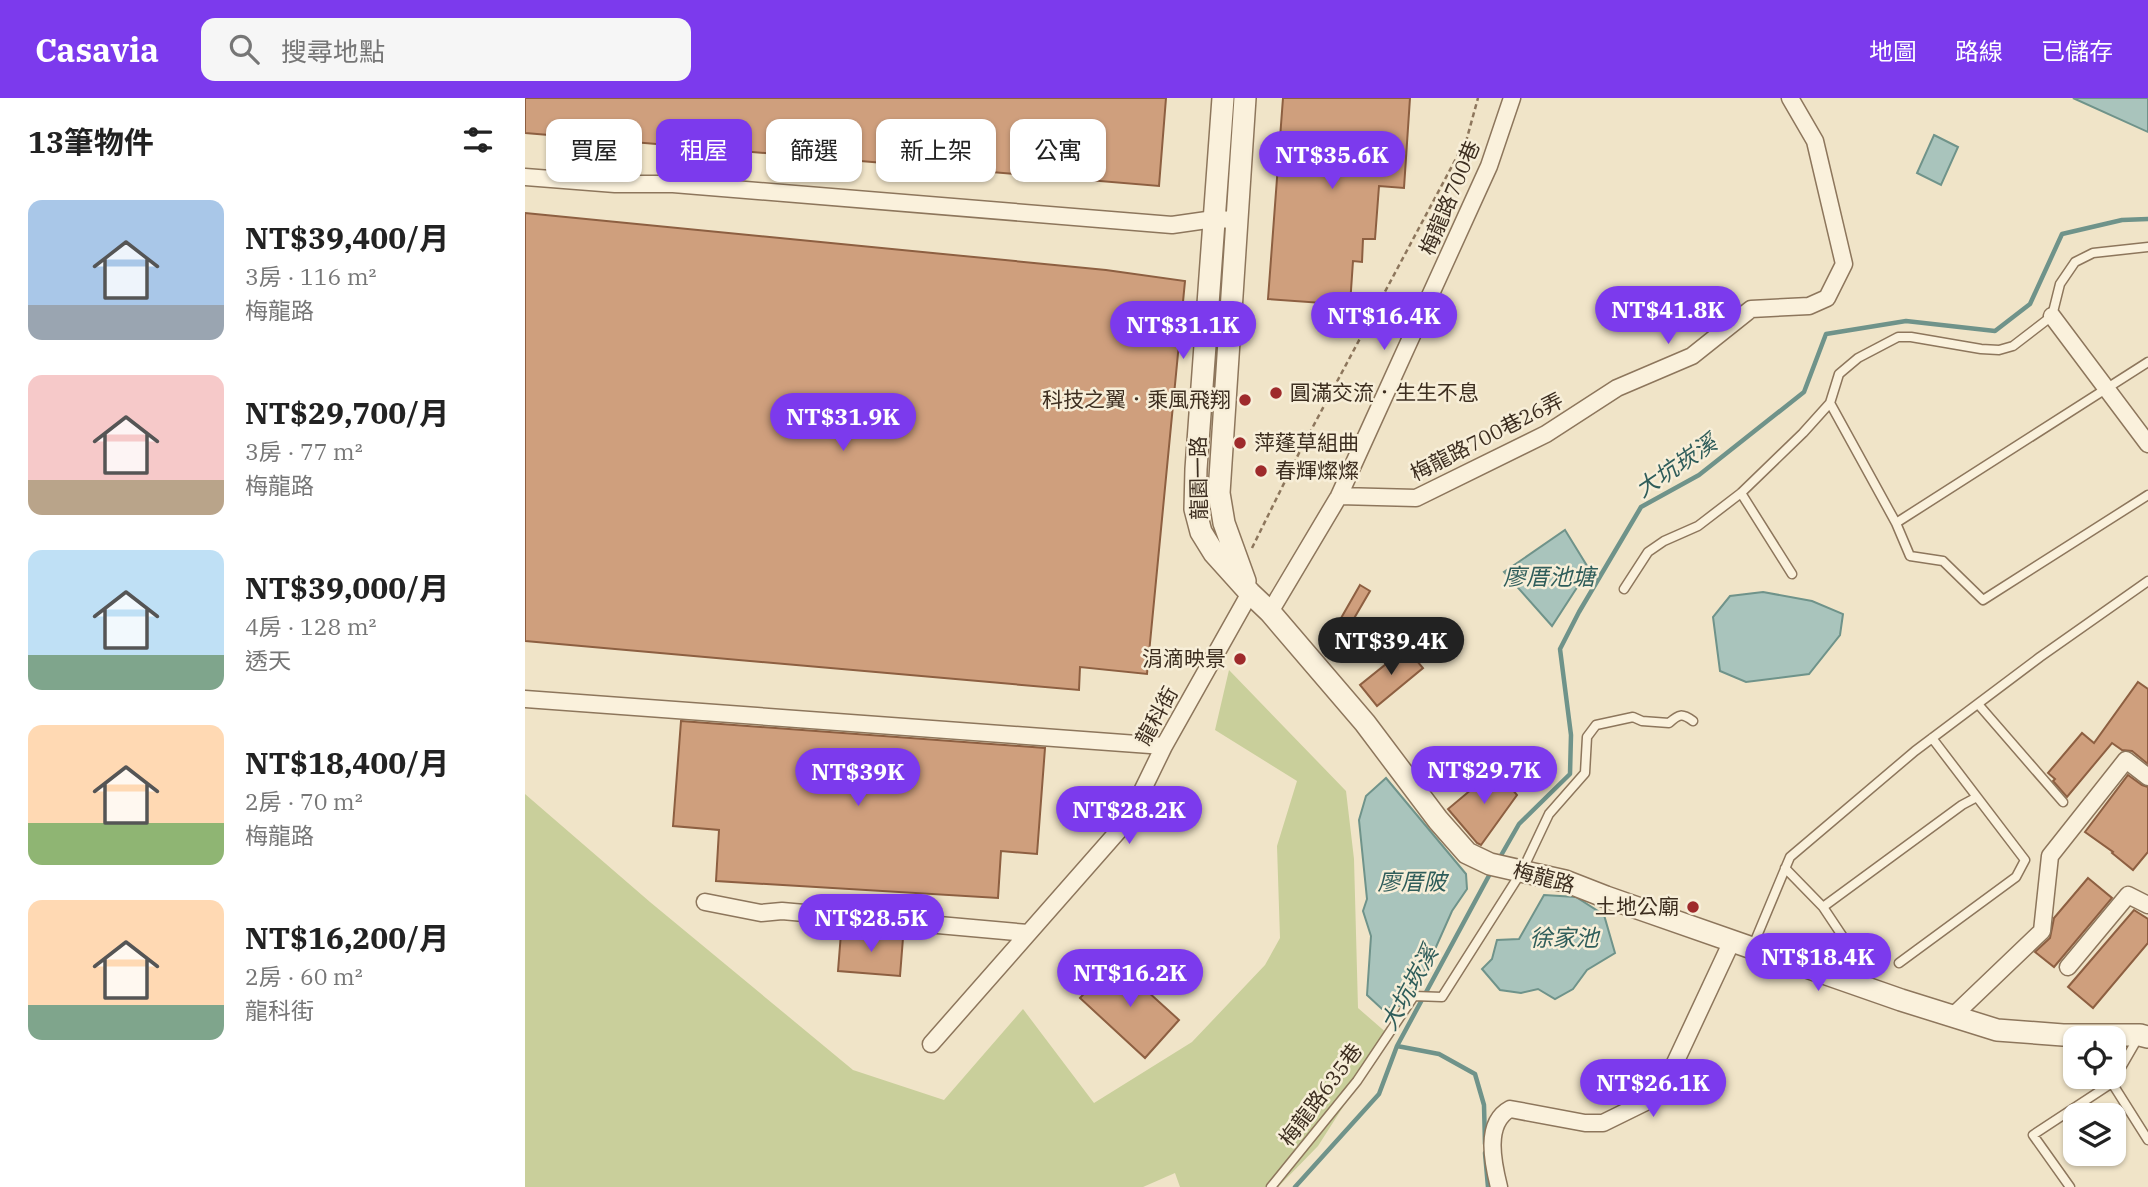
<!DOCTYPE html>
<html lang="zh-TW">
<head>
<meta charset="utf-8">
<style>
  :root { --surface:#fff; --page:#f6f6f6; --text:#222; --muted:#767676; --accent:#7c3aed }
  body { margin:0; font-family:"IBM Plex Serif","Noto Sans TC",serif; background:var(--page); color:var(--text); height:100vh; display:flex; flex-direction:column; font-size:26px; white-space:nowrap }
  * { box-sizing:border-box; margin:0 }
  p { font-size:23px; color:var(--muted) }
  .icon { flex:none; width:38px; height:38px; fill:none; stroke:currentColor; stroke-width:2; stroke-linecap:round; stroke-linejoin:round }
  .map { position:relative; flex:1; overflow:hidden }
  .details { display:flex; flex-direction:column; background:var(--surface); width:525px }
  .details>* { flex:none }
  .guide { position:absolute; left:21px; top:21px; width:665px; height:63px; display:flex; gap:14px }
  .controls { position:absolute; left:1538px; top:928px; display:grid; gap:14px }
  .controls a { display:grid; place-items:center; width:63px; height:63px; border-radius:14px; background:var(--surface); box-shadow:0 2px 5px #0004; font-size:35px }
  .price { position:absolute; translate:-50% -60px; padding:0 16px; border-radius:24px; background:var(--accent); color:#fff; font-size:23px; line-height:46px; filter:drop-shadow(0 2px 4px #0008) }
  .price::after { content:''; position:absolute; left:50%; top:42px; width:21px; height:16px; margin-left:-10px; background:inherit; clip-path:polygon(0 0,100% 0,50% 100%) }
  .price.selected { background:#222; color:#fff }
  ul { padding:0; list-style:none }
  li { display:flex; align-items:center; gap:21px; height:175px; padding:0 28px }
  li span { display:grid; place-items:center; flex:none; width:196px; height:140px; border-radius:14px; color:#555 }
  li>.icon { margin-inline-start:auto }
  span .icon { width:84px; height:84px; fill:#fffc; stroke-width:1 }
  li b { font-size:30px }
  h2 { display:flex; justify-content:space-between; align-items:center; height:84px; padding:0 28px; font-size:30px }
  .tag { padding:0 24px; border-radius:14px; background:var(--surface); box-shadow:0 2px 5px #0004; font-size:24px; line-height:63px }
  .tag.selected { background:var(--accent); color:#fff }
  header { display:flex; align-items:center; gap:42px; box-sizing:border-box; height:98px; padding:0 35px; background:var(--accent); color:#fff }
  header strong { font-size:33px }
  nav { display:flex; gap:38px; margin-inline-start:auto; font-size:24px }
  .search { width:490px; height:63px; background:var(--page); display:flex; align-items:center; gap:18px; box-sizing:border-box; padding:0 24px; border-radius:14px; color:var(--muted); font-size:26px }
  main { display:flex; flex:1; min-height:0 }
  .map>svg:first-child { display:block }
  .green { fill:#c9cf9b }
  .water { fill:#a9c4bc; stroke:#6f938a; stroke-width:2 }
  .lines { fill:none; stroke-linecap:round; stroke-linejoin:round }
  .stream { stroke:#6f938a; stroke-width:4.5 }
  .building { fill:#cf9f7d; stroke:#8d5f41; stroke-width:2 }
  .service-casing { stroke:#8d765c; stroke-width:11 }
  .minor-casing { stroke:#8d765c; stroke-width:19 }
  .tertiary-casing { stroke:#8d765c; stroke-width:24 }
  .path { stroke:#8d765c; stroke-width:2.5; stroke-dasharray:5 3.5; stroke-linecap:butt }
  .service { stroke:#faf1dc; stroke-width:8 }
  .minor { stroke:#faf1dc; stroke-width:16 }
  .tertiary { stroke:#faf1dc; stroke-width:21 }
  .poi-dot { fill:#9e2a2b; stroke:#f7eed8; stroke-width:2.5 }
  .labels { text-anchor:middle; stroke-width:5; stroke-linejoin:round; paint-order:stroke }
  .street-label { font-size:21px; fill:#3d2e20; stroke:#f7eed8 }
  .poi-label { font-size:21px; fill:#3d2e20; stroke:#f7eed8; text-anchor:start }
  .water-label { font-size:23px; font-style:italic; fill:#2f5d5a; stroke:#f7eed8 }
</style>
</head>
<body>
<header>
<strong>Casavia</strong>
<div class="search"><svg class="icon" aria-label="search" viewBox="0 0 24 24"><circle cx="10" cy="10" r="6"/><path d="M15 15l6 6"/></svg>搜尋地點</div>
<nav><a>地圖</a><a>路線</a><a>已儲存</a></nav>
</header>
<main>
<section class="details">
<h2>13筆物件<svg class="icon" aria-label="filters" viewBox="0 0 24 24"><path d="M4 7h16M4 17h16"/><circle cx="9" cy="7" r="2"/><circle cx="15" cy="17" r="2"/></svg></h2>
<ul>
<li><span style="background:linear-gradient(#a9c7e8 75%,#9aa5b1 0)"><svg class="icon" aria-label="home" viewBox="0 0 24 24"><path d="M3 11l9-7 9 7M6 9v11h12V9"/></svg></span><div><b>NT$39,400/月</b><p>3房 · 116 m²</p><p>梅龍路</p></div></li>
<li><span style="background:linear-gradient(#f6c9c9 75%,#b9a48a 0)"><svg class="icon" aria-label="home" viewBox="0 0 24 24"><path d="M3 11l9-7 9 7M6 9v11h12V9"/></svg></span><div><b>NT$29,700/月</b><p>3房 · 77 m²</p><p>梅龍路</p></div></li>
<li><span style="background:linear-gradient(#bfe0f5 75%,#7fa58c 0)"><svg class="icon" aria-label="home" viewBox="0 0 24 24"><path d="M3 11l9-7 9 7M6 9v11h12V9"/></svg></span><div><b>NT$39,000/月</b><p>4房 · 128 m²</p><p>透天</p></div></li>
<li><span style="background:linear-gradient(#ffd9b3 70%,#8fb573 0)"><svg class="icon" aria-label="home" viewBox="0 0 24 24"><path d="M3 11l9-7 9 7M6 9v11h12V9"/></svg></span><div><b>NT$18,400/月</b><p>2房 · 70 m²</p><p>梅龍路</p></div></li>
<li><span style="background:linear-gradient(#ffd9b3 75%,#7fa58c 0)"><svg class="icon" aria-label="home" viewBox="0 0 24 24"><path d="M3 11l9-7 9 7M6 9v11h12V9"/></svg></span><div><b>NT$16,200/月</b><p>2房 · 60 m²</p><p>龍科街</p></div></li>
</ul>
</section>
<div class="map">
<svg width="1623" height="1089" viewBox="0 0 1623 1089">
  <rect width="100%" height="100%" fill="#f0e4c8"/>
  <!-- green -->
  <path class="green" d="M704,572L821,693L829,761L833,910L864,937L793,1048L753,1089H655L650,1075L618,1089H0V696L125,804L328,972L419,1002L498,911L569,1005L667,944L740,867L755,840L752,748L772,683L690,632Z"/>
  <!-- water -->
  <path class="water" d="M1548,0H1623V34Z
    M1409,37L1433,49L1416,87L1392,75Z
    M1040,432L1064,471L1027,528L979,474Z
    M1238,494L1287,503L1318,516L1315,537L1284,576L1221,584L1195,573L1188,519L1205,498Z
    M861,680L941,776L942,791L927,813L903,867L879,907L857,911L842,897L846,838L838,813L842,801L834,722L841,698Z
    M1019,797L1051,799L1079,817L1090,855L1062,872L1048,891L1030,901L1013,891L996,895L975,892L957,871L967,861L972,842L994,841Z"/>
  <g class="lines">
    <!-- stream -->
    <path class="stream" d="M974,761L994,726L1045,676L1046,637L1035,551L1054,514L1116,409L1174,377L1279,294L1301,236L1381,223L1470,233L1505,206L1537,136L1597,122L1623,121
      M872,948L914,956L950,976L959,1007L960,1046
      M960,1055L963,1089
      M770,1089L854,996L872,948L967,772"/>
  </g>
  <!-- building -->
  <path class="building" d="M0,0H641L634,88L0,35Z
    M758,0H885L879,90L854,88L850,141H838L837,164L828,163L825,207L743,201Z
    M0,115L581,172L660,183L622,576L555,569L554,592L0,543Z
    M835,487L845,493L810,553L800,548Z
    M881,550L898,570L852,608L835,587Z
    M1613,584L1623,591V666L1607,653L1597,652L1587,645L1542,699L1528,683L1530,681L1523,675L1557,635L1569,645Z
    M156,623L520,650L512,756L476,753L473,800L191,783L194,732L148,728Z
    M971,671L992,697L956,747L952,745L923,711Z
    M1603,677L1617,687L1623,689V754L1608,772L1587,755L1588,754L1560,734Z
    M1563,780L1587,800L1529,869L1510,854L1525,840L1529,820Z
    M1609,812L1623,821V845L1568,910L1543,889Z
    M316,835L378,840L375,878L313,873Z
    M589,863L654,922L620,960L555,900Z"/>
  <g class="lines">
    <!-- service casing -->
    <g class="service-casing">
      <path id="service" d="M1305,305L1371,425L1623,264
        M1216,395L1267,476
        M1371,425L1385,458L1418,463L1458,502L1623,397
        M1099,491L1123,454L1139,443L1173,428L1216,395L1278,335L1305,305L1314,276L1333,260L1373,239H1386L1456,251L1474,252L1488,248L1527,218L1535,186L1550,164L1568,155L1623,149
        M1453,606L1538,704
        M1260,770L1298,809L1320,842
        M1298,809L1437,707L1452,699
        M1227,850L1265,759L1390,653L1515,559L1623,483
        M1374,865L1491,779L1500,762L1407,640
        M1587,985L1623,1042
        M746,1089L832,983L889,898L917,899L997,773L1024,716L1060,675L1062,639L1071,627L1108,619L1117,623L1144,625C1154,616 1157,615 1168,623
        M1545,1089L1508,1037L1587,985L1613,940"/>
    </g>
    <!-- minor casing -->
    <g class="minor-casing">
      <path id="minor" d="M0,79L90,86H148L647,127L689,121L711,122
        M1527,218L1623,346
        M814,398L891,400L1021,336L1092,290L1167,258L1226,211L1284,208L1302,200L1319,166L1290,43L1265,0
        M745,514L814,398L964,68L987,0
        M0,601L639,648
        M180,804L236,815L257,813L503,835
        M1543,869L1603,797L1623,807
        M1428,918L1517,833L1525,758L1601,662L1623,679
        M406,946L603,722L639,648L725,495
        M974,1089C968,1065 959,1025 985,1011L1060,1025H1078L1135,997L1207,843"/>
    </g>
    <!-- tertiary casing -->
    <g class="tertiary-casing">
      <path id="tertiary" d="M698,0L671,371L670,411L676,434L689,455L725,495L745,514L840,625L913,722L942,755L965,766L1040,783L1081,799L1376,902L1472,932L1538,937H1615L1623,939
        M720,0L694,395L699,425L720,483"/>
    </g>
    <!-- path -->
    <path class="path" d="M727,450L776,351L942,40L953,0"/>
    <!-- service -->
    <use href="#service" class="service"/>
    <!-- minor -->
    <use href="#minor" class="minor"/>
    <!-- tertiary -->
    <use href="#tertiary" class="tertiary"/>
  </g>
  <!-- markers -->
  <g class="poi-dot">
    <circle cx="751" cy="295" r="7"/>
    <circle cx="720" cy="302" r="7"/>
    <circle cx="715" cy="345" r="7"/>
    <circle cx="736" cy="373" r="7"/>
    <circle cx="715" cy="561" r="7"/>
    <circle cx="1168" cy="809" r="7"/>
  </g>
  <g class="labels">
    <!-- street labels -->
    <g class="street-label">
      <text transform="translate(925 100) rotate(-67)" y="7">梅龍路700巷</text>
      <text transform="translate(962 339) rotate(-27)" y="7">梅龍路700巷26弄</text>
      <text transform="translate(674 380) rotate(-91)" y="7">龍園一路</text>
      <text transform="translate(632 618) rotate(-61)" y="7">龍科街</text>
      <text transform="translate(1019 780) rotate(15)" y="7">梅龍路</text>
      <text transform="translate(796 997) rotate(-53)" y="7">梅龍路635巷</text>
    </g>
    <!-- poi labels -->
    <g class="poi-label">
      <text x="765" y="302">圓滿交流．生生不息</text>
      <text x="706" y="309" text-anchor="end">科技之翼．乘風飛翔</text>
      <text x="729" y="352">萍蓬草組曲</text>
      <text x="750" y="380">春輝燦燦</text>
      <text x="701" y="568" text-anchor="end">涓滴映景</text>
      <text x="1154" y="816" text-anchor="end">土地公廟</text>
    </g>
    <!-- water labels -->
    <g class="water-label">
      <text transform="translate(1151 368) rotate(-34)" y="8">大坑崁溪</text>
      <text x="1024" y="487">廖厝池塘</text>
      <text x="887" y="792">廖厝陂</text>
      <text x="1039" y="848">徐家池</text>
      <text transform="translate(884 890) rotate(-61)" y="8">大坑崁溪</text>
    </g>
  </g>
</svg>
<div class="controls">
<a><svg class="icon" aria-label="locate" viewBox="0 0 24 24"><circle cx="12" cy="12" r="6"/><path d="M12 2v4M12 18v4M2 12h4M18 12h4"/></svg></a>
<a><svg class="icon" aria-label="layers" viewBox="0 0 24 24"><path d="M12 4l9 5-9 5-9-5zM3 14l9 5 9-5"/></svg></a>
</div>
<b class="price" style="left:807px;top:93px">NT$35.6K</b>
<b class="price" style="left:1143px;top:248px">NT$41.8K</b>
<b class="price" style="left:859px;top:254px">NT$16.4K</b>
<b class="price" style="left:658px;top:263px">NT$31.1K</b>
<b class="price" style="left:318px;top:355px">NT$31.9K</b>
<b class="price selected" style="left:866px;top:579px">NT$39.4K</b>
<b class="price" style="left:959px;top:708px">NT$29.7K</b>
<b class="price" style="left:333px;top:710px">NT$39K</b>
<b class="price" style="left:604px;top:748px">NT$28.2K</b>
<b class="price" style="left:346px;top:856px">NT$28.5K</b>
<b class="price" style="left:1293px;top:895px">NT$18.4K</b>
<b class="price" style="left:605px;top:911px">NT$16.2K</b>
<b class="price" style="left:1128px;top:1021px">NT$26.1K</b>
<div class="guide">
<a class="tag">買屋</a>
<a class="tag selected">租屋</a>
<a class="tag">篩選</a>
<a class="tag">新上架</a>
<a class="tag">公寓</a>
</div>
</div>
</main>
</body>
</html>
